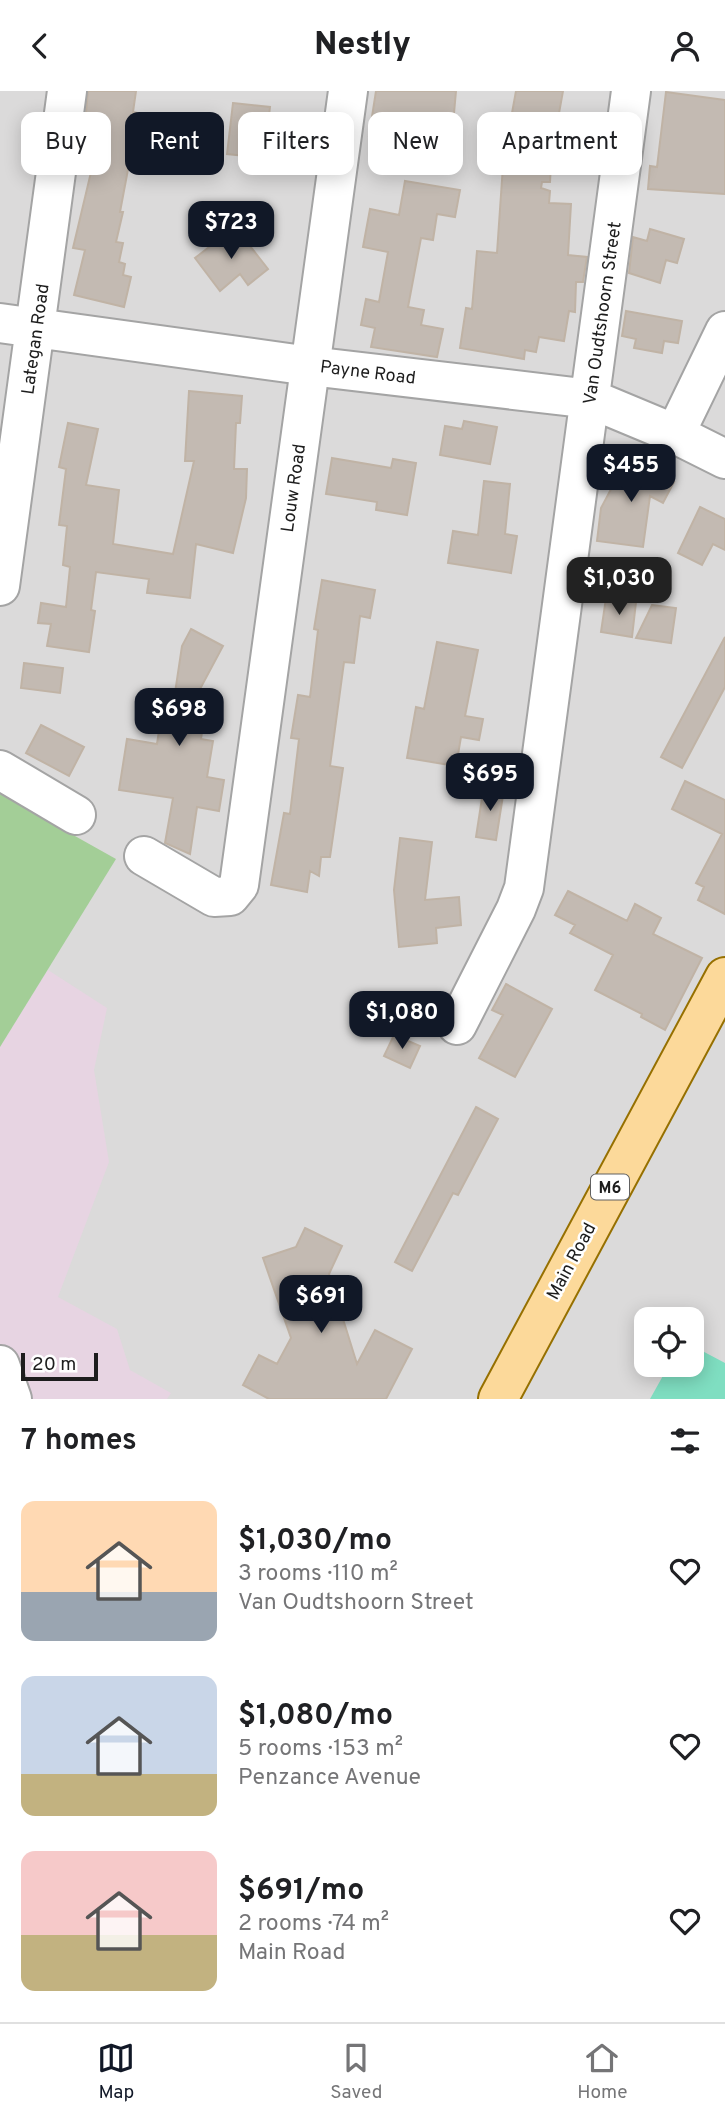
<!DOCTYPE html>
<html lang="en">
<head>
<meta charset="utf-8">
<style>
  :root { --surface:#fff; --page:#f6f6f6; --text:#202124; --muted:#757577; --line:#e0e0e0; --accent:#111827 }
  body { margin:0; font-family:Overpass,sans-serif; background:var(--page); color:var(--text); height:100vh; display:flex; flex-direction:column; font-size:26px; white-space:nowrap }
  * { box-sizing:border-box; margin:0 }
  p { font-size:23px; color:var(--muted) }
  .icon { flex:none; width:38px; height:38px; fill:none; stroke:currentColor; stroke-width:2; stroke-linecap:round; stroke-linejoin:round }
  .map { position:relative; height:1308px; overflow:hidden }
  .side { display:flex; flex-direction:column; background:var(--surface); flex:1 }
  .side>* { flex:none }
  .guide { position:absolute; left:21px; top:21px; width:684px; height:63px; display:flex; gap:14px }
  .fabs { position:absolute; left:634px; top:1216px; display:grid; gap:14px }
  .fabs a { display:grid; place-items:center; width:70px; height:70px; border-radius:14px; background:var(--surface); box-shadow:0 4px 18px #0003; font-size:35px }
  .scale { position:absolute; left:21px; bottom:18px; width:77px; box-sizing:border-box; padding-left:7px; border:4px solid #1d1d1d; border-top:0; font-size:19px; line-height:24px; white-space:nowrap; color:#1d1d1d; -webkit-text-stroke:5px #fff; paint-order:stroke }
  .price { position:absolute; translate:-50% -60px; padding:0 16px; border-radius:14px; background:var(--accent); color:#fff; font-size:23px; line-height:46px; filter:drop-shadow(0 2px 4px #0008) }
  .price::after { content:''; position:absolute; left:50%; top:42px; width:21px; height:16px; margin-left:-10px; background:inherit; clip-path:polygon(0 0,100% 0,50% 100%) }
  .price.on { background:#222; color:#fff }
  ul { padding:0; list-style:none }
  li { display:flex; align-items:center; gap:21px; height:175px; padding:0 21px }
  li span { display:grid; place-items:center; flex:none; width:196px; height:140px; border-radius:14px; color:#555 }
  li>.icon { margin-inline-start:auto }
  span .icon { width:84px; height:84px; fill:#fffc; stroke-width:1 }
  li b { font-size:30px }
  h2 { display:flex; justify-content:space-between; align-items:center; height:84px; padding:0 21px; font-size:30px }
  .pill { padding:0 24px; border-radius:14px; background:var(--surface); box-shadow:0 4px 18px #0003; font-size:24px; line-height:63px }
  .pill.on { background:var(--accent); color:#fff }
  header { display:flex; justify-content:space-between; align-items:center; height:91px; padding:0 21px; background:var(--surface); font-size:32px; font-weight:800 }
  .menu { display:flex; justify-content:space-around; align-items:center; height:98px; border-top:2px solid var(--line); background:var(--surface); font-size:19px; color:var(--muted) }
  .menu a { display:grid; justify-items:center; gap:4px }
  .menu .on { color:var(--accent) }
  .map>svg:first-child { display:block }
  .residential { fill:#dbdada; fill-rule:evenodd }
  .industrial { fill:#e7d4e2 }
  .forest { fill:#a3ce97 }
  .pitch { fill:#7fdec1 }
  .building { fill:#c3bab2; stroke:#c0b3a5; stroke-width:2 }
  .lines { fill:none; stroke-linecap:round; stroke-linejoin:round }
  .minor-casing { stroke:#a4a4a4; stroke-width:42 }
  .major-casing { stroke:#967000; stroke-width:42 }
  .minor { stroke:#fff; stroke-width:38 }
  .major { stroke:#fcd99a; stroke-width:38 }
  .labels { text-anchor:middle; stroke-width:5; stroke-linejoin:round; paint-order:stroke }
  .shield { fill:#fff; stroke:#616161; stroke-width:2 }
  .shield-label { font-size:16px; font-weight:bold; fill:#1d1d1d }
  .street-label { font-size:18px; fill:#1d1d1d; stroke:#fff }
</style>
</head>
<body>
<header><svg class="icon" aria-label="back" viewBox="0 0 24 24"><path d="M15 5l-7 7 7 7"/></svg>Nestly<svg class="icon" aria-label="person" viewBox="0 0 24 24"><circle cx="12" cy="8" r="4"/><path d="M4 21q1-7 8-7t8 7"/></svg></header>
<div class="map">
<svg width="725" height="1308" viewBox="0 0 725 1308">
  <rect width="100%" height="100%" fill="#eeebe3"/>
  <!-- residential -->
  <path class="residential" d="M0,0H725V1308H0ZM646,1228H691V1274H646Z"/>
  <!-- industrial -->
  <path class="industrial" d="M48,879L107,917L94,979L109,1071L58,1206L117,1238L130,1279L171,1302L167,1308H0V956Z"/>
  <!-- forest -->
  <path class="forest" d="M0,703L116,768L0,956Z"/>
  <!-- pitch -->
  <path class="pitch" d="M691,1254L725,1272V1308H650L669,1274H691Z"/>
  <!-- building -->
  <path class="building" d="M88,0H136L133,21L152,25L146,60L132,57L120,121H123L116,151L123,152L119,171L125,173L123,184L131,186L124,216L74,204L85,159L73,157L92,77L88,76L99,25L86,22Z
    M376,0H456L451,55L427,51L423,79L399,76L403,49L369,45Z
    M516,0H563L556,39L553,38L550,91H542L541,97L550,100L549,112L571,113L568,164L587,166L583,191H576L575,221L569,220L564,250L539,246L536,261L525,259L524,268L460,257L466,217L472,218L477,160L497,162L504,60H516L523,24L512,22Z
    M666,1L725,9V103L648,98L650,75L657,76Z
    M233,12L270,16L268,33L283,35L280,63L256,60L255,66L227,63Z
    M405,90L460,99L455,126L437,123L433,149L421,147L408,216L424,219L421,234L443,238L437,266L371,256L375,237L361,234L366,208L379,211L388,161L363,156L370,118L399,124Z
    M235,136L268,178L248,194L240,183L220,200L195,167Z
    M650,138L684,148L677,172L666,169L660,192L629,182L633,146L647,150Z
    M626,220L682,230L678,252L664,250L662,262L634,257L636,248L622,245Z
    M189,300L242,305L240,332H236L234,378H247L246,407L233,462L196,453L190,507L147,502L149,488L96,481L91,519L95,520L89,561L47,555L51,533L38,532L41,512L66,516L70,476L63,474L67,435L59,434L66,378L59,376L68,332L98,338L86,394L119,399L113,453L173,463L194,370H185Z
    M464,330L497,336L490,373L440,364L445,335L462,338Z
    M628,366L674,391L663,412L650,405L643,456L597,450L601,417Z
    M332,367L391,377L393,368L416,372L407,424L376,419L377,411L326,403Z
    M484,390L510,393L505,443L517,445L511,482L448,472L453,440L478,444Z
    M700,416L725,428V459L713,453L702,474L678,462Z
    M322,489L375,499L370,527L360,525L354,572L344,571L330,675L343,677L330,766H321L319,785L310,780L307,801L271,794L284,722L290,723L299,648L291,647L298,604L310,606L318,539L314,538Z
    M606,507L636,511L632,546L601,541Z
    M652,514L676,517L671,552L636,547Z
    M191,538L223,555L200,598L208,600L201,648L213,650L207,686L224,689L219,720L197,716L190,763L165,752L173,707L119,699L127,648L157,653L165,601L175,602L182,555Z
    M725,546V596L682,677L661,666Z
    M437,551L478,559L465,625L483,628L479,649L461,646L456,675L407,667L416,616L424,618Z
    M24,572L63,577L60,602L21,597Z
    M41,634L84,656L69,685L26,662Z
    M685,690L725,709V823L698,809L704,796L696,792L722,743L672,718Z
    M484,694L504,698L496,749L476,746Z
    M400,747L432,751L425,809L459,806L461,834L436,837L437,852L399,856L394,799Z
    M568,800L627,830L635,813L661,827L653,843L702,867L665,939L641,926L642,923L595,899L613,864L570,842L575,834L555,824Z
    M506,893L552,918L515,986L479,967L503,924L492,919Z
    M394,944L420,955L410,977L384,965Z
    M476,1016L498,1028L458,1104L453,1102L412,1180L395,1171Z
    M305,1137L342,1155L329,1183L357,1273L375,1239L412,1258L386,1308H269L243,1294L259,1264L277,1273L291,1247L263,1167L296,1156Z"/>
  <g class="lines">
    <!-- minor casing -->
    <g class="minor-casing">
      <path id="minor" d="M0,232L310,275L591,308L675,343L725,368
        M675,343L725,240
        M0,495L67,0
        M0,679L76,724
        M144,765L214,806L230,805L239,794L348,0
        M457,934L516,818L524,797L631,0
        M0,1274L12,1308"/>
    </g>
    <!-- major casing -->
    <g class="major-casing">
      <path id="major" d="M498,1308L725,886"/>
    </g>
    <!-- minor -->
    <use href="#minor" class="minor"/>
    <!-- major -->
    <use href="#major" class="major"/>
  </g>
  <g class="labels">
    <!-- shield labels -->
    <rect class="shield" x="591" y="1083.5" width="38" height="25" rx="5"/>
    <g class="shield-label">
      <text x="610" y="1102">M6</text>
    </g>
    <!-- street labels -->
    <g class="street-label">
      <text transform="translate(602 222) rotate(-82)" y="6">Van Oudtshoorn Street</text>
      <text transform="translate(35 248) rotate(-82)" y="6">Lategan Road</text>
      <text transform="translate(368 281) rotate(7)" y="6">Payne Road</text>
      <text transform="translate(293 397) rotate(-82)" y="6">Louw Road</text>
      <text transform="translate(571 1170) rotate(-62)" y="6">Main Road</text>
    </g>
  </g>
</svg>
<div class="fabs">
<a><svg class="icon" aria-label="locate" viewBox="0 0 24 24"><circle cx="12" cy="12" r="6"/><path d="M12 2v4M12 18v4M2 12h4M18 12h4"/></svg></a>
</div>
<div class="scale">20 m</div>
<b class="price" style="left:231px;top:170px">$723</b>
<b class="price" style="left:631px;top:413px">$455</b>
<b class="price on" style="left:619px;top:526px">$1,030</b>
<b class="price" style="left:179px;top:657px">$698</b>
<b class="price" style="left:490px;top:722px">$695</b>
<b class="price" style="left:402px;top:960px">$1,080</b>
<b class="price" style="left:321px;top:1244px">$691</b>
<div class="guide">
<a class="pill">Buy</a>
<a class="pill on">Rent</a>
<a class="pill">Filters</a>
<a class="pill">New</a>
<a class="pill">Apartment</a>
</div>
</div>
<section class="side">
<h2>7 homes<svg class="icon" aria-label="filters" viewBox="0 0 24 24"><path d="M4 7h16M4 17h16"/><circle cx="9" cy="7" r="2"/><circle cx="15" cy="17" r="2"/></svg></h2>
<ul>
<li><span style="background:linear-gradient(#ffd9b3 65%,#9aa5b1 0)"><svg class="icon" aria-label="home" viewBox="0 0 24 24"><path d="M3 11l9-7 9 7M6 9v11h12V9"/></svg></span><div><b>$1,030/mo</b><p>3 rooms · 110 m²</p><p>Van Oudtshoorn Street</p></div><svg class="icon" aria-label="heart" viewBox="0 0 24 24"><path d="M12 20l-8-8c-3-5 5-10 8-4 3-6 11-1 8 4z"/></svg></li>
<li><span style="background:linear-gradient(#c9d6e8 70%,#c2b280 0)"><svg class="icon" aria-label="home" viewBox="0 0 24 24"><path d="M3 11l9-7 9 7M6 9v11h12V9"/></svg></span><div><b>$1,080/mo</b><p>5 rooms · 153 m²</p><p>Penzance Avenue</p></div><svg class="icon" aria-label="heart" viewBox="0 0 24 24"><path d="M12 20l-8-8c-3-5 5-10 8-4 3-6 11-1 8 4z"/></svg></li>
<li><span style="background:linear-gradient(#f6c9c9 60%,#c2b280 0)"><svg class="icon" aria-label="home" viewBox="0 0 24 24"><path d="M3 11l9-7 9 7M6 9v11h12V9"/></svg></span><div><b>$691/mo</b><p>2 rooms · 74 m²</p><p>Main Road</p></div><svg class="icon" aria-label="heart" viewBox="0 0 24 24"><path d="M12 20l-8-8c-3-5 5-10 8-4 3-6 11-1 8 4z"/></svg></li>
</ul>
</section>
<nav class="menu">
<a class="on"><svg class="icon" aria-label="map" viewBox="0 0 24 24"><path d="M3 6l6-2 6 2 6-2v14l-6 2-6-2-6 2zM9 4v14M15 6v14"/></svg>Map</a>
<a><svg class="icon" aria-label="saved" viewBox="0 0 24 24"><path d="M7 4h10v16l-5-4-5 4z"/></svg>Saved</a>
<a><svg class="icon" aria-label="home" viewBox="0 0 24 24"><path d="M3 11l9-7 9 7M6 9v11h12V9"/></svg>Home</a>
</nav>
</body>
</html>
